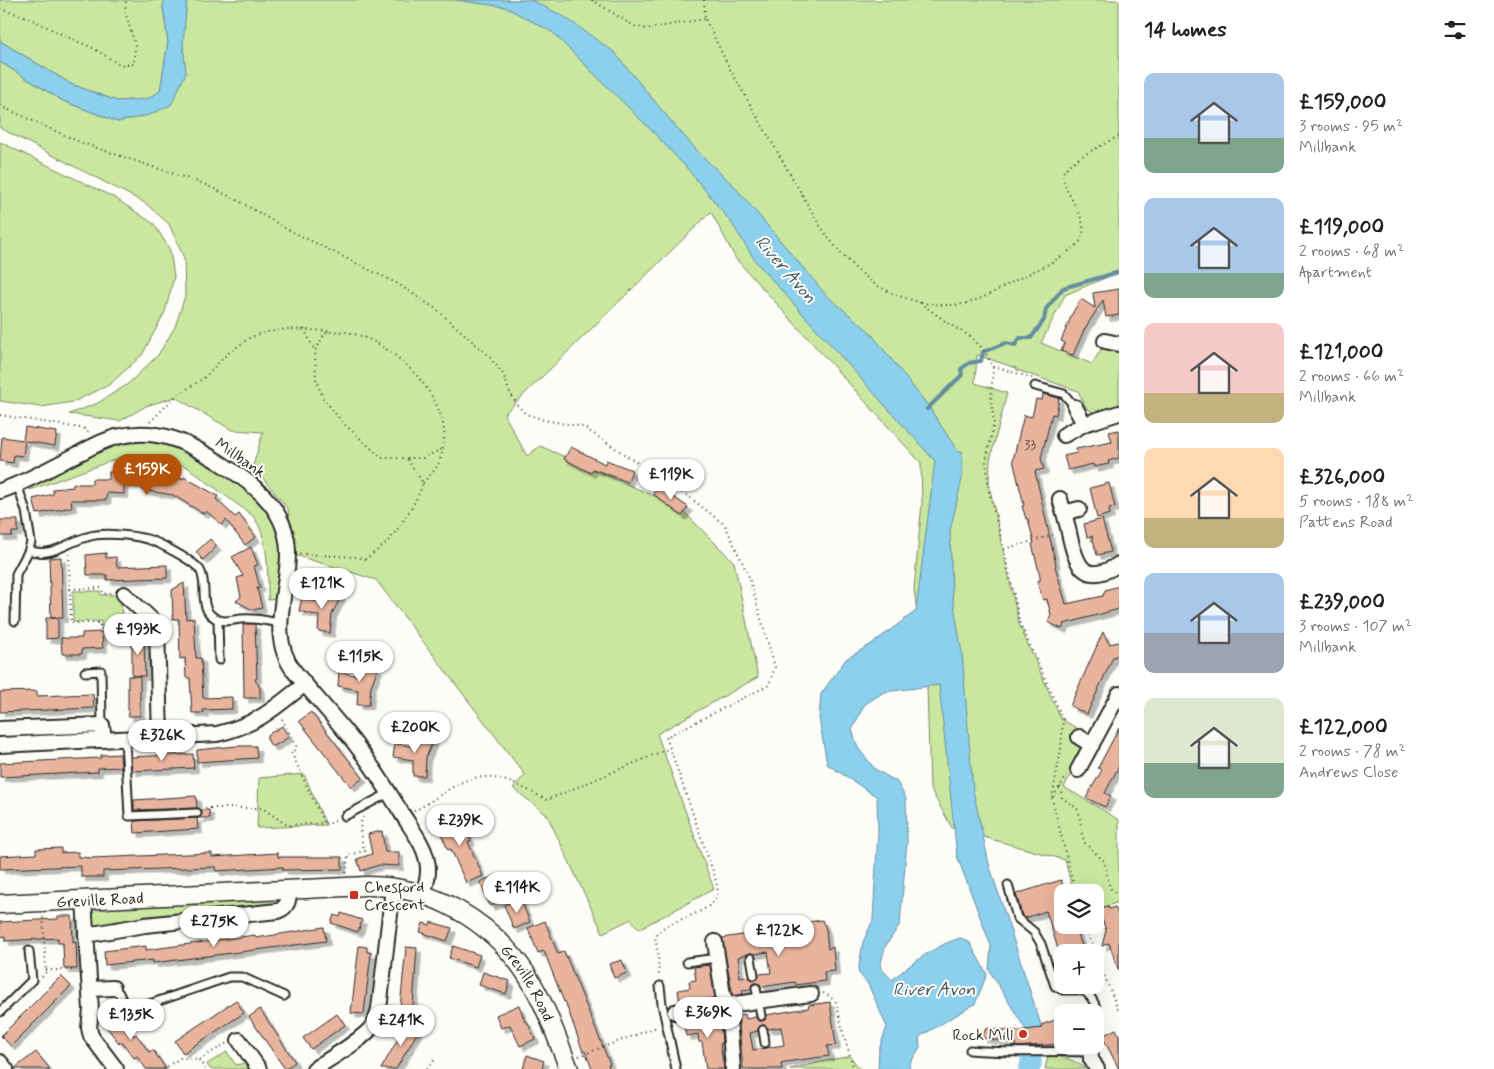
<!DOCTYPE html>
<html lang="en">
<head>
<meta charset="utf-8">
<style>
  :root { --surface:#fff; --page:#f2f2f2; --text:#202124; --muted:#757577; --accent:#b45309 }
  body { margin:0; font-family:Mynerve,sans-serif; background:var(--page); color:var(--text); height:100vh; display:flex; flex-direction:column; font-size:19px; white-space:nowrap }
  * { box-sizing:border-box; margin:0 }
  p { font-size:16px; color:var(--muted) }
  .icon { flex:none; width:28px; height:28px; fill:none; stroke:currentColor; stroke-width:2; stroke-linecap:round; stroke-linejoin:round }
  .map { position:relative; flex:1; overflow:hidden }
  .drawer { display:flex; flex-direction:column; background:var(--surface); width:375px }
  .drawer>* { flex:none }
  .tools { position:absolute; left:1054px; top:884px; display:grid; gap:10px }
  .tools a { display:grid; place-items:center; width:50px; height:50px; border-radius:10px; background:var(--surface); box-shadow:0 5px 20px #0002; font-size:25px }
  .price { position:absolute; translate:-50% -42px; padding:0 11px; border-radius:18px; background:#fff; color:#222; font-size:16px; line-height:32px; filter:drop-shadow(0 1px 2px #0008) }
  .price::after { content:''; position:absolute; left:50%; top:30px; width:15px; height:11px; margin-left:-8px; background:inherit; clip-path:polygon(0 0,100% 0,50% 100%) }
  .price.current { background:var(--accent); color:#fff }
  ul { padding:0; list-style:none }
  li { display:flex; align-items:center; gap:15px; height:125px; padding:0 25px }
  li span { display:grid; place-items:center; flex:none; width:140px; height:100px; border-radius:10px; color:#555 }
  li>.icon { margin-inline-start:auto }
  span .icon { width:60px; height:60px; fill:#fffc; stroke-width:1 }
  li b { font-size:21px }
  h2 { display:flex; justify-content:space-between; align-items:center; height:60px; padding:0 25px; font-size:21px }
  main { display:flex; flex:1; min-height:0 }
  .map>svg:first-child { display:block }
  .green { fill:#c9e79f; stroke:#7a8965 }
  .water { fill:#8cd0ee; stroke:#658ea0 }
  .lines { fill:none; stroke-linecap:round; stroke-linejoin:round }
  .stream { stroke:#658ea0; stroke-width:4 }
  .river { stroke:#8cd0ee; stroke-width:21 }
  .building { fill:#e9b49d; stroke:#2b2b2b; fill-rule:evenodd; filter:url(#shadow) }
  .service-casing { stroke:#2b2b2b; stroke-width:11 }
  .minor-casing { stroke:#2b2b2b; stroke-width:18 }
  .tertiary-casing { stroke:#2b2b2b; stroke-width:21 }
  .path { stroke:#2b2b2b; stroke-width:2; stroke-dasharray:1 4; stroke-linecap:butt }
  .service { stroke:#fdfcf7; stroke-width:7 }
  .minor { stroke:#fdfcf7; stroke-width:14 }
  .tertiary { stroke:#fdfcf7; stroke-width:18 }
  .poi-dot { fill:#c8321e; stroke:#fdfcf7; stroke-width:2 }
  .labels { text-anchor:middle; stroke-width:4; stroke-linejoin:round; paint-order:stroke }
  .number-label { font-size:14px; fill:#5a4d48 }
  .street-label { font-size:16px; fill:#2b2b2b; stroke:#fdfcf7 }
  .poi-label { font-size:16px; fill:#2b2b2b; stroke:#fdfcf7; text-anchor:start }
  .water-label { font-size:18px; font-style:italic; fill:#485d66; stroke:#fdfcf7 }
</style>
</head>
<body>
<main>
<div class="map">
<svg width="1119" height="1069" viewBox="0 0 1119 1069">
  <defs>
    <filter id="shadow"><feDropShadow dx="4.5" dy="4.5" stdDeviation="0" flood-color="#0004"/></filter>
  </defs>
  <rect width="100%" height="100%" fill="#fdfcf7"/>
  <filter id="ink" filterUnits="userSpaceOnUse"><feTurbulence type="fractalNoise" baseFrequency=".02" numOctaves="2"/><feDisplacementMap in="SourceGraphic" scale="10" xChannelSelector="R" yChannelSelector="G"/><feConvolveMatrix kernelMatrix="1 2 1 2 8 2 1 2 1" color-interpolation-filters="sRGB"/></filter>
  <g filter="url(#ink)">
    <!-- green -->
    <path class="green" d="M0,0H164L163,7L168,42L160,92L147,99L117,101L71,84L0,41Z
      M177,0H1119V272L1065,295L1041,343L1092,364L1102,348L1119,353V405L1093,412L1087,409L1078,391L1017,370L1016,368L977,355L975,383L1007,393L990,460L989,484L1019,624L1061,719L1082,731L1077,742L1083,752L1064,787L1119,820V902L1095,910V892H1073L1065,860L952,828L930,788L927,687L914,589L922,503L921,463L736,259L711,212L504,414L527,456L540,446L679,507L734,562L758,677L657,734L714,889L639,929L631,919L603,933L547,815L513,788L525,775L376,580L295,555L288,509L253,466L263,432L232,430L175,397L146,406L120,421L69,414L98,403L128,384L158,355L175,327L185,296L184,258L169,224L145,203L0,128V62L63,101L118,122L165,95Z
      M0,142L115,198L154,224L170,250L174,277L165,312L142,355L109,385L73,402L41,407L0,401Z
      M134,441L161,442L186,448L255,493L275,519L284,555L278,599L268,600C268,575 269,536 253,516L187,467L171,462L125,456L30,490L33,484L108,446Z
      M73,591H100L101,595H121L122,627H101V621L73,622Z
      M304,774L326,825L257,828L259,778Z
      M277,896L280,901L279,905L97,928L90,923L88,912L97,907Z
      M227,1052L236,1065L245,1063L252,1069H210L207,1064Z
      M850,1056L860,1069H790Z
      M1048,1056C1063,1055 1075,1061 1087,1069H1045Z"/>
    <!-- water -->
    <path class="water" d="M164,0H187L183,44L186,73L171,105L149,115L118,122L63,101L0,62V41L71,84L117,101L147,99L160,91L168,42L163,7Z
      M456,0H531L563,16L614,52L670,120L702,156L734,186L827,296L869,331L929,407L958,452L962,451V479L950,531L952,593L962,653L973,790L989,864L1042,1028L1026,1030L989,970L991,946L957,856L939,685L884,692L864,705L852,730L858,748L875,769L897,782L906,799L907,841L900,924L885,947L880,967L892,980C909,965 939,943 961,938L970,943L987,974L975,1004L919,1037L920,1047L909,1065L910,1069H878L879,1049L887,1027L868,984L858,972L863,942L873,920L878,831L877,797L827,764L819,718L821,694L846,659L873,643L916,611L935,461L756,262L731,222L686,167L653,132L552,32L505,7Z"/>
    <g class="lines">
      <!-- stream -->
      <path class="stream" d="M927,409L962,375L961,369L969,363L981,361L983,352L1006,343L1015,345L1020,338H1031L1044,320L1046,309L1063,288L1119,272"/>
      <!-- river -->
      <path class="river" d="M1029,1069L1031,1064V1052"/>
    </g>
    <!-- building -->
    <path class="building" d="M1119,289V315L1106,317L1103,300L1084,330L1073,355L1061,351L1065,343L1061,341L1073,312L1081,299L1095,308L1093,293Z
      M1043,394L1059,398L1056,415L1052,414L1041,458L1044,469L1035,471L1056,565L1055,566L1066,604L1103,596V594L1105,593V590L1119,586V609L1064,624L1062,629L1048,622L1051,615L1047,599L1043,600L1037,581H1040V576L1032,544L1034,543L1028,519H1026L1022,506L1024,505L1013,460L1024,415L1032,417L1036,399L1042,400Z
      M25,427L57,432L55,446L25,441L23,456L14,455L13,463L0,461L2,437L23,440Z
      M1119,430V458L1108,461L1109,464L1094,467L1093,464L1068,470L1064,456L1077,453L1076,449L1112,442L1109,432Z
      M571,447L605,464L606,460L632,470L628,482L593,469L591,473L564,459Z
      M131,467L166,472L183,479L184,477L218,496L216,499L235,517L239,514L256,537L245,545L226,520L222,525L206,511L204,514L173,495L142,490L144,485L124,483V494L107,493L106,500H71L72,507L37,514L33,499L53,494V489L73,487V484H92V479H109V472L130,473Z
      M1109,483L1115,507L1109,508L1110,514L1097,518L1090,488Z
      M659,487L688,507L682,516L653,494Z
      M1102,519L1111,552L1097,555L1092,536L1087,537L1084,524Z
      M0,520H18V532H12V536H0Z
      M210,539L217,546L203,560L196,552Z
      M251,547L258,565L254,566L260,588H257L262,608L253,610L236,601L241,597L237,578L243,576L232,557Z
      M106,553V558L116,557L117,567L167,565V578L107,580V575H87L86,555Z
      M61,557L63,618H51L49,558Z
      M184,583L186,619L194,618L196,658H201L203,698L232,697V709L203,710L204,713H192L190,678H186L185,658L180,659L179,619H173L172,590Z
      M328,590L341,596L332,614L330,633L318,631L319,616L299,611L302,598L322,603Z
      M46,618H58V638L46,639Z
      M243,624H255L257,678L255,679L260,688V698H244Z
      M102,632L103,648L82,649V654H62L61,638H82V633Z
      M1103,632L1109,644L1119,642V655L1113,657L1087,714L1070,706Z
      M132,635H144L145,676H132Z
      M365,663L378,668L371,686L369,705H357L358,690L338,686L339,672L360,676Z
      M128,676H140V716H128Z
      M37,691V696L93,694L94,708L0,712V692Z
      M311,712L363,778L351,787L299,721Z
      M282,726L289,737L274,746H271L267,739V735Z
      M1119,728V766L1105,793L1111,796L1105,807L1086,798L1102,770L1098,768Z
      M421,734L434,739L426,757L425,776H413V760L393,757L395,743L415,747Z
      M237,746H256L257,758L197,762V750Z
      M120,754L121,767L98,768V772L0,777V763L101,758V755Z
      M193,754L194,768L132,771L131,757Z
      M196,796L197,808L134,810V800Z
      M201,810H209L210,818H197L198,829L135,833L134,821L197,818L202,815Z
      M460,815L471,841L468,842L483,876L466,883L451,849L448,850L437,824Z
      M382,831L385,852H399V866L379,865L361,871L357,859L372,854L368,834Z
      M61,848V853L78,852V857L91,858L212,853V857L278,853V857H342V869L283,870V867L216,871L215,867L103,871V877H81V866L0,869V856L36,854V849Z
      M496,875L506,899L490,906L480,882Z
      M1061,880L1065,892H1062V925H1075L1084,952H1059L1046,911L1025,918L1022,915L1016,894Z
      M520,898L530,922L514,929L504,905Z
      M1108,906L1109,909L1115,907L1119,917V969H1118L1109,943L1102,946L1106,930L1098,909Z
      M341,913L362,920L358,932L331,923L334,915L340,917Z
      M58,916H72L73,943L76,942L77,969H64L63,943H58V938L5,941V936L0,937V922L58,919Z
      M822,920L826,929L828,949L833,947L835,971L824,972L825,981L796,985L795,982L761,987L760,984L756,983L752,984L751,989L742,990L743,994L733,996L722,938L768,931L769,928ZM768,952L771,973L759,974L758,979L754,980L750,979L749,976L740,977L738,957L751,953L754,954Z
      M545,921L558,954L564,951L610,1064L608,1065L610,1069H592L585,1051L583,1052L565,1001L564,1002L544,951L538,953L528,928Z
      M431,922L452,928L447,941L420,932L423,923L430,925Z
      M324,927L326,941L153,963V960L105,965L104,951L146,946V950L255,935L256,938Z
      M359,946L367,947V952L371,953L364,1014L351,1013Z
      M453,946L480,955L476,967L449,958Z
      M406,947L417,948L412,1019L399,1018Z
      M622,960L627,973L614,978L609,964Z
      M710,965L715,998L680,1003L678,990L690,988L689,981L696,980L694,967Z
      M483,972L510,981L506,994L479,985Z
      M61,976L71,986L11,1046L1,1036Z
      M236,1000L244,1013L183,1053L175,1041Z
      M830,1002L836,1045L827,1046L829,1056L785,1062L781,1063L782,1069H743L738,1015L745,1014L746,1019L756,1017L757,1020L761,1021L765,1020L766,1015L808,1008L809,1005ZM762,1025H765L768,1029L781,1027L784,1045L753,1050L750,1033L758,1031V1028Z
      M519,1005L525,1022L527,1021L535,1039L520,1046L510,1025L501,1028L496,1015Z
      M114,1009L134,1036L136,1034L149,1052L153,1050L166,1069H146L137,1056L134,1058L121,1041L119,1043L100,1019Z
      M260,1009L295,1062L285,1069L249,1017Z
      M337,1014L345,1025L311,1049L303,1038Z
      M716,1015L717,1019L720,1018L722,1043L720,1044L724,1069H706L702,1042H699L698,1034L686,1036L683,1020Z
      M1061,1018L1062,1044L1015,1047L1016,1043L982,1038L986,1028L1017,1031L1042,1028L1041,1025Z
      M407,1023L419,1030L396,1069H381Z
      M1116,1029L1119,1035V1069L1102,1036Z
      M36,1052L50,1069H15V1068Z
      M527,1055L544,1061L542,1069H523Z"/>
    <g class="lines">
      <!-- service casing -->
      <g class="service-casing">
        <path id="service" d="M1035,386L1064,394L1075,407
          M29,550C50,559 67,542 87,537C102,532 132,535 147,539C158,542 194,561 200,570C209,585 197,608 215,618C221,622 227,621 234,620C249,617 264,620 279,623
          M218,620L219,660
          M15,621L16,574L28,552L31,542L26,511L17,484
          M85,672L101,671L102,725
          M125,739L129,816L197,813
          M345,816L389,793
          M1008,885L1017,918L1034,932L1041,944L1055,986L1063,990H1082C1097,998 1102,1020 1095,1034
          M751,958L754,975
          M687,962L717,958
          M660,986L662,1004L676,1069
          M113,988L119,993L126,1008L132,1010L229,977H242L284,996
          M756,988L761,1016
          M0,1012L32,980L29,951
          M763,1030L765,1043
          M970,1050C1010,1054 1049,1050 1089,1052"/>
      </g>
      <!-- minor casing -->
      <g class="minor-casing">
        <path id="minor" d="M1105,341L1119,344
          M1075,407L1084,424
          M1064,435L1084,424L1119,413
          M0,491C28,482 55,465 82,452C93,446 104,440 116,437C159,426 191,444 225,466C258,487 288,511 288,554C288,593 267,635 294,671C315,697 339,722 359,749C375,769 387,790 401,812C410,827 424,844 427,861C430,873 426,884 423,895
          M1060,499C1063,510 1067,522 1069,533C1076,564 1083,587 1119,564
          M1064,513L1079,509
          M124,594L152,620L157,628L160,737
          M0,729L102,725L104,740
          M1079,737L1092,745
          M0,745L217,734C259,724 273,709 305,684
          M1078,770L1119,694
          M84,900L91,1010L89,1028L91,1036L116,1069
          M86,935L145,925L278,911C288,907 289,900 289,890
          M715,942L723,995L728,1006L733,1069
          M90,989L113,988
          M675,1012L811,994
          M239,1040L259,1069
          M1090,1045L1091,1059L1097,1069
          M0,1062L6,1069
          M314,1069C329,1059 365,1039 374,1024C378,1017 379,1009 380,1001L393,888"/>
      </g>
      <!-- tertiary casing -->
      <g class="tertiary-casing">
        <g id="tertiary">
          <path id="s1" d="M0,904L366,886C430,885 492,921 527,975C545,1003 557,1038 569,1069"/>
        </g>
      </g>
      <!-- path -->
      <path class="path" d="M592,0L634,26L646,29L705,19
        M704,0L705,19L731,71L820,226L838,250L855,268L876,285L898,296L919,302L949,324L970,336L983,349L993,366L991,401L994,422L986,461L989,492L1004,549L1020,623L1063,719L1061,749L1052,798L1075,892
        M0,9L27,17L63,35L93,48L120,65L134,64L135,45L125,12L126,0
        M0,106L82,143L204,184L239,201L285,228L398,284L436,309L488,355L503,374L510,393L518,406L526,414L544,420L583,427L688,496L725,525L749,577L775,667L769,685L666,737L715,877C716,882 719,890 717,896C712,912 676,919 663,928C660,931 657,934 655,937L658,953L659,978
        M921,303C937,304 952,307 967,303C986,298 1004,286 1022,277C1038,269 1055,262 1069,251C1075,247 1082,242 1083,234C1087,214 1057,185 1064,171C1070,160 1107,143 1119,136
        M304,329L315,351
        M993,366L1032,378
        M0,415L86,429L89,434
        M150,422L175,397L205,377L227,354L251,337L267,332L289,329L331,331
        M423,483C428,477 434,471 438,465C442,456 445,441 444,431C441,385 372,321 325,333L315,351L316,379L323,398L343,423L382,458H423L442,449
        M1004,549L1057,534
        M69,554L71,623H100V629L123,628
        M300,554L356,557L366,559C373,553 382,548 388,541C400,528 418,499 423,483L407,459
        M70,589L102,588L103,594L112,593
        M282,719L296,746L295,750L291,752L324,823
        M1060,787L1062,798L1076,807L1079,812L1082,835L1085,843L1104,861L1110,888L1119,896
        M1053,797L1067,776
        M205,808H262L287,825L331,823L337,820
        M414,811C432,802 449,787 467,780C495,770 523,788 547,800L670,748
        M346,873L348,855L365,851C361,841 358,826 363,817
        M1084,925L1119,1012
        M46,970H76
        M42,977L46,972L43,916
        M823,993L829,996L836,1002L844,1036L854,1069
        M579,1056L657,1027
        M199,1060L205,1069
        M163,1069L180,1058L199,1060L227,1043
        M427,1069L436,1058"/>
      <!-- service -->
      <use href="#service" class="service"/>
      <!-- minor -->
      <use href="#minor" class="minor"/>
      <!-- tertiary -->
      <use href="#tertiary" class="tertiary"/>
    </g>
  </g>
  <!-- markers -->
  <g class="poi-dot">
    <rect x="349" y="890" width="10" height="10" rx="2.5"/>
    <circle cx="1023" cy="1034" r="5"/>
  </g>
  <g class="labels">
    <!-- number labels -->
    <g class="number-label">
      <text x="1030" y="449">33</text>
    </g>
    <!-- street labels -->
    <g class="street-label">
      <text transform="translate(241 457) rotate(35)" y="6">Millbank</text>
      <text dy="6" stroke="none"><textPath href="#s1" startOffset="100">Greville Road</textPath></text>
      <text dy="6" stroke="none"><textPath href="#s1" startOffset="565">Greville Road</textPath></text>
    </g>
    <!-- poi labels -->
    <g class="poi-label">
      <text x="364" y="892">Chesford<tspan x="364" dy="18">Crescent</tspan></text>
      <text x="1013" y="1040" text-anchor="end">Rock Mill</text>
    </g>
    <!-- water labels -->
    <g class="water-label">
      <text transform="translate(786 269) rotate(49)" y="6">River Avon</text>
      <text x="934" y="995">River Avon</text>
    </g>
  </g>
</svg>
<div class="tools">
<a><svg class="icon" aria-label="layers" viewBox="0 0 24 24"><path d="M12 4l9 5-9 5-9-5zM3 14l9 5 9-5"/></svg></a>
<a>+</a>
<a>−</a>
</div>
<b class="price current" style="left:147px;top:496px">£159K</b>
<b class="price" style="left:671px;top:501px">£119K</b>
<b class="price" style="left:322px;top:610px">£121K</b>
<b class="price" style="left:138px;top:656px">£193K</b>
<b class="price" style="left:360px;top:683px">£115K</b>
<b class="price" style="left:415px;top:754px">£200K</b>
<b class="price" style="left:162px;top:762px">£326K</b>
<b class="price" style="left:460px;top:847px">£239K</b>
<b class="price" style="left:517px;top:914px">£114K</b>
<b class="price" style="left:214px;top:948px">£275K</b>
<b class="price" style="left:779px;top:957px">£122K</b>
<b class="price" style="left:708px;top:1039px">£369K</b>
<b class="price" style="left:131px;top:1041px">£135K</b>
<b class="price" style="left:401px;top:1047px">£241K</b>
</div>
<section class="drawer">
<h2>14 homes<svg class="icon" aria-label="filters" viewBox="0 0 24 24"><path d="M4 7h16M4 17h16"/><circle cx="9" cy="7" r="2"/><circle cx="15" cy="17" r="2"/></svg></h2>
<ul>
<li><span style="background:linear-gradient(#a9c7e8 65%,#7fa58c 0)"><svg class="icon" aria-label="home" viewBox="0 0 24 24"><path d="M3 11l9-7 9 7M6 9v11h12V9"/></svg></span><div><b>£159,000</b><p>3 rooms · 95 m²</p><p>Millbank</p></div></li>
<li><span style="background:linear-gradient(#a9c7e8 75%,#7fa58c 0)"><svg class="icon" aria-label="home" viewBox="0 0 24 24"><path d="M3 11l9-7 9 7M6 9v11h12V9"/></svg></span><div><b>£119,000</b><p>2 rooms · 68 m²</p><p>Apartment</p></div></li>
<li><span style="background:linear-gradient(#f6c9c9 70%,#c2b280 0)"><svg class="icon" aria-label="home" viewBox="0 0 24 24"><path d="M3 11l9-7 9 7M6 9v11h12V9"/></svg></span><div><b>£121,000</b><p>2 rooms · 66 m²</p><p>Millbank</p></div></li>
<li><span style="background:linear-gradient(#ffd9b3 70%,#c2b280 0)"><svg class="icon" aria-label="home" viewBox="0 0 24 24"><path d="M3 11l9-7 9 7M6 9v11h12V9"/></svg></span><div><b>£326,000</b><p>5 rooms · 188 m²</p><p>Pattens Road</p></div></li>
<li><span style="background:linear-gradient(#a9c7e8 60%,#9aa5b1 0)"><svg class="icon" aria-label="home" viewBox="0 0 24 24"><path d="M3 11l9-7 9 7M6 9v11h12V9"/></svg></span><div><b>£239,000</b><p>3 rooms · 107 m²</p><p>Millbank</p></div></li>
<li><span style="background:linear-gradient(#dfe7d0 65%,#7fa58c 0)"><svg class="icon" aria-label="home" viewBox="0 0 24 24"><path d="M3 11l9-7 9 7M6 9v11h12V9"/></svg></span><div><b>£122,000</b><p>2 rooms · 78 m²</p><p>Andrews Close</p></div></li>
</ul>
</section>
</main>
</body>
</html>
